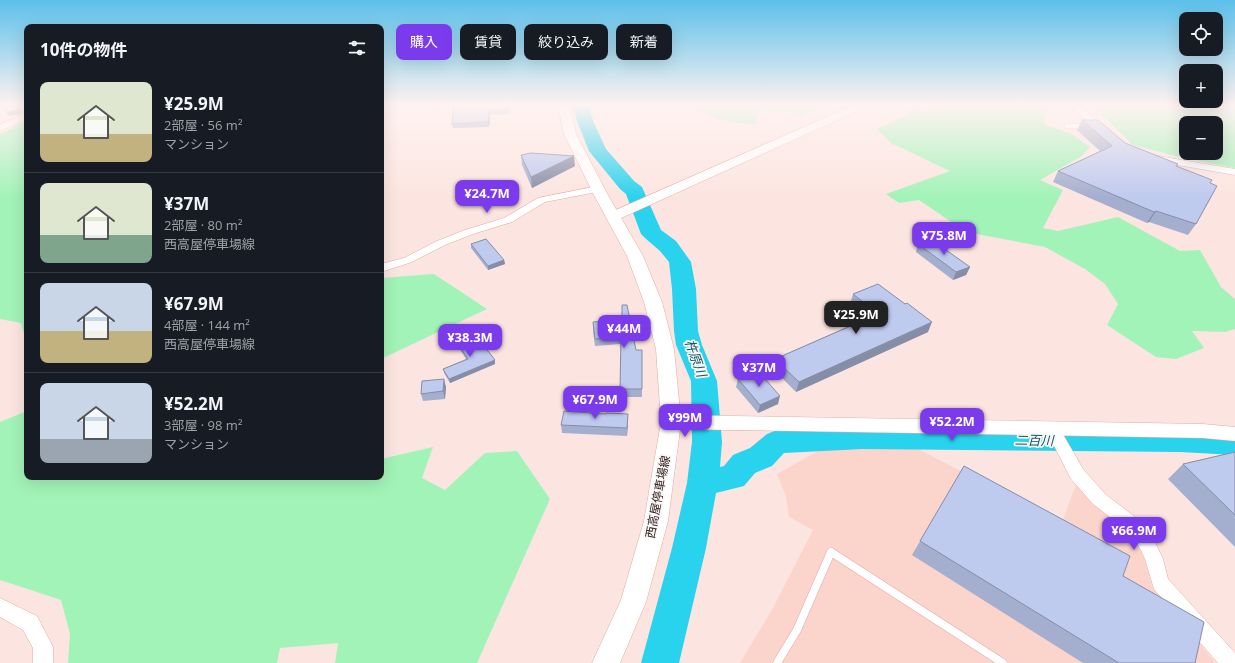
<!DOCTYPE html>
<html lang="ja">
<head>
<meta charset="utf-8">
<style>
  :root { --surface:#171b24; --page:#242831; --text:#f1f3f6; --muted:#9ea1a6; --line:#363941; --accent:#7c3aed }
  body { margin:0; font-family:"Open Sans","Noto Sans JP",sans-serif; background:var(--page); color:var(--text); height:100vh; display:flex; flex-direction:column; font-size:15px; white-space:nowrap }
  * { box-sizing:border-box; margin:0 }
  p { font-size:13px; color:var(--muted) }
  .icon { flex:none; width:22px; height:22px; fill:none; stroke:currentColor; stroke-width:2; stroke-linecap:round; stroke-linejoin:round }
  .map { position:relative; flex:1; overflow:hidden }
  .side { position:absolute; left:24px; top:24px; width:360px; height:456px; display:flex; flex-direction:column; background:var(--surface); border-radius:8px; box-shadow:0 4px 16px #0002 }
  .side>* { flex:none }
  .guide { position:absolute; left:396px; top:24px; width:380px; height:36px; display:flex; gap:8px }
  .tools { position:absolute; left:1179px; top:12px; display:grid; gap:8px }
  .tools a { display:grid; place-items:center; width:44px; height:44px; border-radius:8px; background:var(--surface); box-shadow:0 4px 16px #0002; font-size:20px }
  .price { position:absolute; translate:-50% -34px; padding:0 9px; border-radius:8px; background:var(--accent); color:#fff; font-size:13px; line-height:26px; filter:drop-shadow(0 1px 2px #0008) }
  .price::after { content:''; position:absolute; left:50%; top:24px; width:12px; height:9px; margin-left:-6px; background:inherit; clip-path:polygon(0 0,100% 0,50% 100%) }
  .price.current { background:#222; color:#fff }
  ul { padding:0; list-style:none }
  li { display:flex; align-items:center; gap:12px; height:100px; padding:0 16px }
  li+li { border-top:1px solid var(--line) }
  li span { display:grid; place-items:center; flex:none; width:112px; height:80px; border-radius:8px; color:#555 }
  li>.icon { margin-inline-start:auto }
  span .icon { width:48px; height:48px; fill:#fffc; stroke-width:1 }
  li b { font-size:17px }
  h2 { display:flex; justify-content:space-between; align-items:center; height:48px; padding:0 16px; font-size:17px }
  .pill { padding:0 14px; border-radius:8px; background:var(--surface); box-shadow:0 4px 16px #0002; font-size:14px; line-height:36px }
  .pill.current { background:var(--accent); color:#fff }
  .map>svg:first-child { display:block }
  .built { fill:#fbd4cc }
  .green { fill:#a2f3b8; fill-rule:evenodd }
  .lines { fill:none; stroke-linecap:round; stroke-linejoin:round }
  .river { fill:#29d2ed; fill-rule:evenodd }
  .service-far1-casing { stroke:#e2aba0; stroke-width:5 }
  .service-casing { stroke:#e2aba0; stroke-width:9 }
  .minor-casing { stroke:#e2aba0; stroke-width:1 }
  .tertiary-casing { stroke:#e2aba0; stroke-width:1 }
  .secondary-casing { stroke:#e2aba0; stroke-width:1 }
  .service-far1 { stroke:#fff; stroke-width:4.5 }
  .service { stroke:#fff; stroke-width:8 }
  .minor { fill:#fff; fill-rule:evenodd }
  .tertiary { fill:#fff; fill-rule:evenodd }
  .secondary { fill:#fff; fill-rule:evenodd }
  .wall { fill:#a4aece }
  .shaded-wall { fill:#868da7 }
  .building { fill:#bfcaef; stroke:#868da7 }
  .labels { text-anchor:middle; stroke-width:3.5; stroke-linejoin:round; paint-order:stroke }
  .street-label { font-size:12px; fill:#3a2521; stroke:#f8f8f8 }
  .water-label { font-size:13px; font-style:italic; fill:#155661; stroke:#f8f8f8 }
</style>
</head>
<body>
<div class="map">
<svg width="1235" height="663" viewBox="0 0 1235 663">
  <rect width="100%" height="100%" fill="#fce5e0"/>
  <!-- built -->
  <path class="built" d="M871,445L918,449L1062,523L1076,484L1129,531L1140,545L1153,589L1216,663H740L773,608L813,530L789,517L786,497L777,474L820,450Z"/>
  <!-- green -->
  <path class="green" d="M696,105H829L801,116L774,110H758L756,124C734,123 711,121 694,106Z
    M952,105H1035L1046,110L1044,124L1073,135L1090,147L1082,156L1040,180L1063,190L1043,228L1058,231L1118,217L1180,251L1200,250L1221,287L1235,299V329L1225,332L1192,331L1204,348L1176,359L1156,357L1107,325L1118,304L1105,284L1085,269L1045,247L966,232L919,200L899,203L886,194L950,171L891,143L877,129L907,115L908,111L916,110L926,111L954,108Z
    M1092,105H1235V168L1180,157L1133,145ZM1186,123H1216V153H1186Z
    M27,120V338L25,337L21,323L0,319V134Z
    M434,274L487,309L381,359V278Z
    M27,411V477H381V459L433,447L422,478L445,490L485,453L517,451L550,499L477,663H335L338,643L280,648L277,663H68L70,634L61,600L0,580V422Z"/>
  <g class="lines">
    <!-- river -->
    <path class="river" d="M573,105H589L593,121L606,149L634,181L642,187L661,230L676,241L691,262L696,289L698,331L702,345L717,381L722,442L720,467L724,466L733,455L750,448L767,434L777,430L862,425L1180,428L1235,431V455L1180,452L862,449L784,453L772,466L755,473L744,486L716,493L706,548L679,663H641L672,548L687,483L692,442L691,381L676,345L674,331L672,289L669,262L660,251L645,238L641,234L626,194L620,189L589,151L577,121Z"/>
    <!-- service-far1 casing -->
    <g class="service-far1-casing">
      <path id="service-far1" d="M1067,126H1086"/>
    </g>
    <!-- service casing -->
    <g class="service-casing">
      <path id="service" d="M777,663L797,630L831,552L1003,663"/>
    </g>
    <!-- minor casing -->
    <g class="minor-casing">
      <path id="minor" d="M1069,105H1078L1107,130L1108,132L1107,134H1101Z
        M27,112V118L0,131V125Z
        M1158,156L1235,169V175L1155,161L1153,159L1155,157Z
        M598,186L602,187L603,189L602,191L545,202L512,222L473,234L445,245L412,262L381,272V264L404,258L437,241L465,230L504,218L538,198Z
        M1052,422L1057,424L1083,469L1105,494L1139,520L1153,538L1163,559L1168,579L1235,653V663H1218L1154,589L1145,559L1141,550L1127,530L1093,504L1071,479L1045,428L1047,424Z
        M0,598L37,616L53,647V663H33V648L23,630L0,617Z"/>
    </g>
    <!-- tertiary casing -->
    <g class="tertiary-casing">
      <path id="tertiary" d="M854,105H867L866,107L619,219H609L607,216L609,213Z
        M671,415L1203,424L1235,427V441L1203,438L671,429L665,427L662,422L665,417Z"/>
    </g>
    <!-- secondary casing -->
    <g class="secondary-casing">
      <path id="secondary" d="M558,105H570L576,134L609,197L643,256L662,302L674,349L681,422L668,521L646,602L620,663H592L621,600L644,521L661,422L656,349L644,302L627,256L595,197L564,134Z"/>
    </g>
    <!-- service-far1 -->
    <use href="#service-far1" class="service-far1"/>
    <!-- service -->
    <use href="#service" class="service"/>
    <!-- minor -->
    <use href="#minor" class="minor"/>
    <!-- tertiary -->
    <use href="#tertiary" class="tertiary"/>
    <!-- secondary -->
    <use href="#secondary" class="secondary"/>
  </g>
  <!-- wall -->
  <path class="wall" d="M4,105H27V106H18L21,113L9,116Z
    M405,105H442L440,108Z
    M454,105H509V114L490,115L489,127L453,128L452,124Z
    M1082,120L1125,143L1178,164L1177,166L1210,183L1196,224L1188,235L1149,222L1147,223L1053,182L1058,171L1100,151L1077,130Z
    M521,155L575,166L532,188L522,165Z
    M471,244L504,260L505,264L488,270L471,248Z
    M918,244L970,267L966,275L953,280L916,252Z
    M853,294L928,332L796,392L773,369L775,359L867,318L850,304Z
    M622,320L642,389V397H620L621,344L595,346L593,330V322Z
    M458,344L495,364L450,383L444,373L443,369L466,359L459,348Z
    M738,379L778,404L758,413L736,387Z
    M446,387L445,399L423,401L421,394Z
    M606,414L628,422L627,436L562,433L561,425Z
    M1235,452V547L1168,479L1183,464Z
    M964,466L1123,576L1195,663H1083L912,555Z"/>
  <!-- shaded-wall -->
  <path class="shaded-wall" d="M17,105L21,113L9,116L7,113Z
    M439,105H442L440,108Z
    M489,111L490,115L489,127L488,122Z
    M574,156L575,166L532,188L531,177Z
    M1156,211L1149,222L1147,223L1154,212Z
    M504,260L505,264L488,270V266Z
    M970,267L966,275L953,280L956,272Z
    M932,322L928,332L796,392L799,382Z
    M495,360V364L450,383L449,379Z
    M444,379L446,387L445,399L443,391Z
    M780,396L778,404L758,413L760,405Z
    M628,414V422L627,436V428Z"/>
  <!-- building -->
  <path class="building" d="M4,105H17L18,110L7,113Z
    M454,105H509L508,110L489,111L488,122L452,124Z
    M1082,120H1098L1125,143L1178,164L1176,166L1212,180L1210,183L1217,186L1196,224L1156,211L1154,212L1058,171L1112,146Z
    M531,153L574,156L531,177L521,155Z
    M486,239L504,260L488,266L471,244Z
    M932,240L970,267L956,272L918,244Z
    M878,284L905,304L907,303L932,322L799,382L775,359L878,314L853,294Z
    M622,305H627L636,350H642V389H620L621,337L595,339L593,322L622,320Z
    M477,337L495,360L449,379L443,369L468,359L458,344Z
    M758,371L780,396L760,405L738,379Z
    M444,379L443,391L421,394L422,381Z
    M564,411L606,414V413L628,414L627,428L561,425Z
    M1235,452V515L1183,464Z
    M964,466L1130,556L1123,576L1204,622L1195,663H1119L920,541Z"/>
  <!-- sky -->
  <linearGradient id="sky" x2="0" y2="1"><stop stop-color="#5bc0ea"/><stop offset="0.53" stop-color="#fef3f1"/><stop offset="1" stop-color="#fef3f1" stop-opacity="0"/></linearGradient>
  <rect width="1235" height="198" fill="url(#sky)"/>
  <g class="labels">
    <!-- street labels -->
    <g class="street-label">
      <text transform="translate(658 497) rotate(-79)" y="4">西高屋停車場線</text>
    </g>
    <!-- water labels -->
    <g class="water-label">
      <text transform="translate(696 358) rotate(70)" y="5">杵原川</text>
      <text transform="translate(1034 440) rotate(1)" y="5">二百川</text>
    </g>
  </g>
</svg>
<div class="tools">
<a><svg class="icon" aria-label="locate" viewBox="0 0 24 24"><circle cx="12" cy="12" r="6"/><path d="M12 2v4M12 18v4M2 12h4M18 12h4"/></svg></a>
<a>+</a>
<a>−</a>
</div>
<b class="price" style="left:487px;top:214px">¥24.7M</b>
<b class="price" style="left:944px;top:256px">¥75.8M</b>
<b class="price current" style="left:856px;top:335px">¥25.9M</b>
<b class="price" style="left:624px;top:349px">¥44M</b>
<b class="price" style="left:470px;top:358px">¥38.3M</b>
<b class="price" style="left:759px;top:388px">¥37M</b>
<b class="price" style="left:595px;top:420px">¥67.9M</b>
<b class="price" style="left:685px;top:438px">¥99M</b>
<b class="price" style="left:952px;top:442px">¥52.2M</b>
<b class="price" style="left:1134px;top:551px">¥66.9M</b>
<div class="guide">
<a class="pill current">購入</a>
<a class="pill">賃貸</a>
<a class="pill">絞り込み</a>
<a class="pill">新着</a>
</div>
<section class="side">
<h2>10件の物件<svg class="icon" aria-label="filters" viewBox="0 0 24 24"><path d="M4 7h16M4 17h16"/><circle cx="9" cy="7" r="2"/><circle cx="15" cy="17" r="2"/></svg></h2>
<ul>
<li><span style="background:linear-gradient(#dfe7d0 65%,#c2b280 0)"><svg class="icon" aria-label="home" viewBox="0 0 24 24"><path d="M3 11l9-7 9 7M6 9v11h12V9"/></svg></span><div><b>¥25.9M</b><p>2部屋 · 56 m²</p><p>マンション</p></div></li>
<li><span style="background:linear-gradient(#dfe7d0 65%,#7fa58c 0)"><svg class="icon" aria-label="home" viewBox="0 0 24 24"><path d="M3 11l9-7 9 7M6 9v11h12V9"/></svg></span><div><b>¥37M</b><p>2部屋 · 80 m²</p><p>西高屋停車場線</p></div></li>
<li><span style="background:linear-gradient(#c9d6e8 60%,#c2b280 0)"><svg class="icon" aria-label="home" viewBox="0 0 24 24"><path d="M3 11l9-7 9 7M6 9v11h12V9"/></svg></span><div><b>¥67.9M</b><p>4部屋 · 144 m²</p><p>西高屋停車場線</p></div></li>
<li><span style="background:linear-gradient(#c9d6e8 70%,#9aa5b1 0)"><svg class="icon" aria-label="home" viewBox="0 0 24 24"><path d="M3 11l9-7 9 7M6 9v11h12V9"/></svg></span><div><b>¥52.2M</b><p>3部屋 · 98 m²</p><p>マンション</p></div></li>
</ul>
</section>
</div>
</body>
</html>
